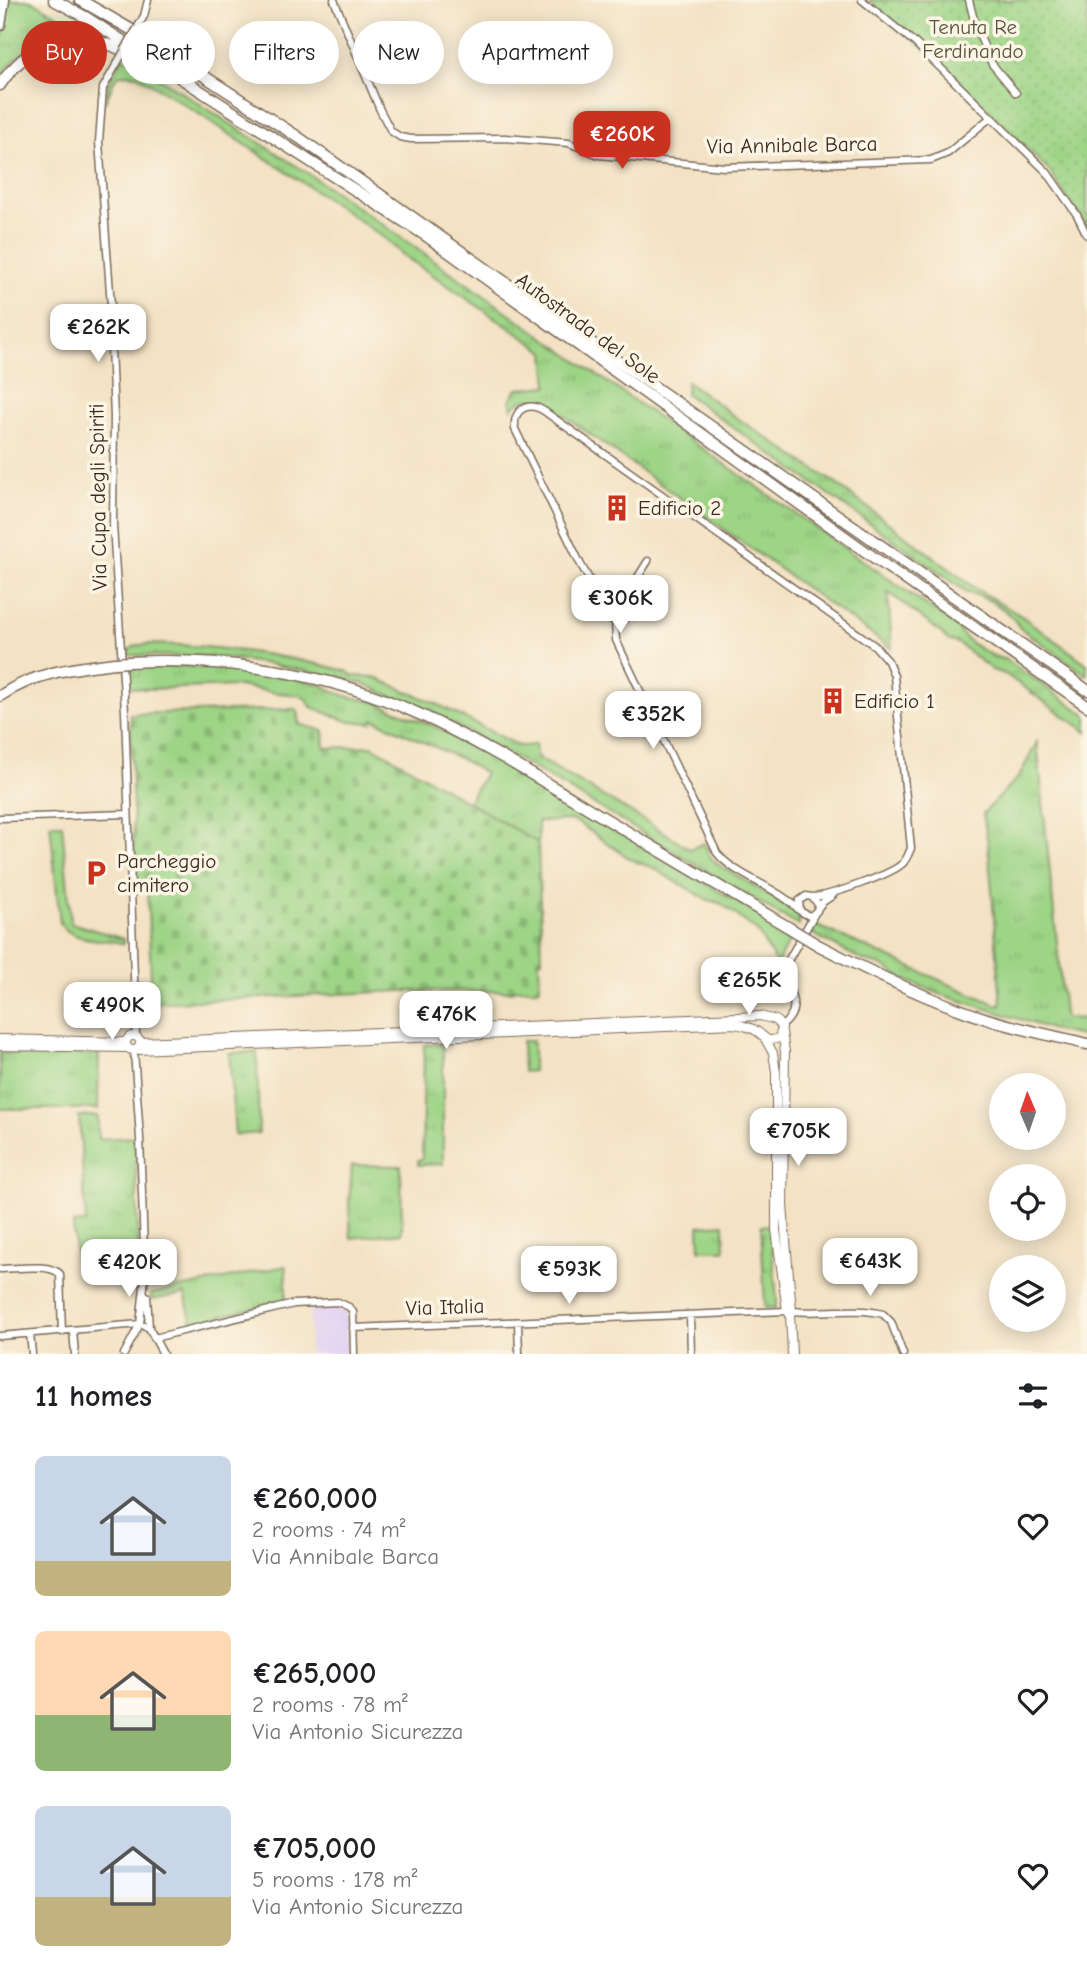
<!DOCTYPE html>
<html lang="en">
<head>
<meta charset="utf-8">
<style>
  :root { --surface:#fff; --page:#f2f2f2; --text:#202124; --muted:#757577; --accent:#c8321e }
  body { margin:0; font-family:"Comic Neue",sans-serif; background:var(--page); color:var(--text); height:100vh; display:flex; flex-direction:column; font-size:26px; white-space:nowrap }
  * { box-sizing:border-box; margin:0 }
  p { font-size:23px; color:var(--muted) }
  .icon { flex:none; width:38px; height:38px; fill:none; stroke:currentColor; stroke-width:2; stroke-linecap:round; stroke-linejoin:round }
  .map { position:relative; height:1354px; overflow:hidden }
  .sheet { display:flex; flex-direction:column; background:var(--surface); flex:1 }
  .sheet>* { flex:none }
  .guide { position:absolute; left:21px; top:21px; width:700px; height:63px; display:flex; gap:14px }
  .needle { width:46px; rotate:358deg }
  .tools { position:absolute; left:989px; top:1073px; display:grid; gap:14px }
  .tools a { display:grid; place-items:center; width:77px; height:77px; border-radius:50%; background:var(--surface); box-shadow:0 4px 18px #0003; font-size:35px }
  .price { position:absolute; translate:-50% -60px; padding:0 16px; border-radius:14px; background:#fff; color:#222; font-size:23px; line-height:46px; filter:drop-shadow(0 2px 4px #0008) }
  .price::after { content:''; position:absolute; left:50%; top:42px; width:21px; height:16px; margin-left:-10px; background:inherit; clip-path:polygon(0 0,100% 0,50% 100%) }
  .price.selected { background:var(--accent); color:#fff }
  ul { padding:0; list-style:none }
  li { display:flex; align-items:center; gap:21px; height:175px; padding:0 35px }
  li span { display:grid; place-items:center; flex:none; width:196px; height:140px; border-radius:10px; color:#555 }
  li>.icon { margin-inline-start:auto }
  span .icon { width:84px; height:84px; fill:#fffc; stroke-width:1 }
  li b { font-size:30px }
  h2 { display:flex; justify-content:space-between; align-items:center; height:84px; padding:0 35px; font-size:30px }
  .tag { padding:0 24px; border-radius:32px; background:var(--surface); box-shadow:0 4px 18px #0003; font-size:24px; line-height:63px }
  .tag.selected { background:var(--accent); color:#fff }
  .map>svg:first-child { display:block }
  .built { fill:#e4d3f2 }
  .grass { fill:url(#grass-tufts); stroke:#6c7f52; stroke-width:2 }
  .cemetery { fill:url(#cemetery-stones); stroke:#6c7f52; stroke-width:2 }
  .park { fill:url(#park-dots); stroke:#6c7f52; stroke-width:2 }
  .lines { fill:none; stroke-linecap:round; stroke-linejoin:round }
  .street-casing { stroke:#7b6a58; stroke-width:9 }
  .secondary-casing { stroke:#7b6a58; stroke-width:10 }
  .highway-casing { stroke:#7b6a58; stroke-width:13 }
  .street { stroke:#fff; stroke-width:6 }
  .secondary { stroke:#fff; stroke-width:8 }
  .highway { stroke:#fff; stroke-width:10 }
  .street-bridge-casing { stroke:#7b6a58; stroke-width:9; stroke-linecap:butt }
  .highway-bridge-casing { stroke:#7b6a58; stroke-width:13; stroke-linecap:butt }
  .street-bridge { stroke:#fff; stroke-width:6 }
  .highway-bridge { stroke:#fff; stroke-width:10 }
  .labels { text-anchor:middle; stroke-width:7; stroke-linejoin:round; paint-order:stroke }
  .park-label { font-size:21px; fill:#545438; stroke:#fcf5e5 }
  .street-label { font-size:21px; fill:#3b2a1e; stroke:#fcf5e5 }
  .poi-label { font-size:21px; fill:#3b2a1e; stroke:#fcf5e5; text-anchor:start }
</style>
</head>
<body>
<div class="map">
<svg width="1087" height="1354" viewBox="0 0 1087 1354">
  <defs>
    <pattern id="grass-tufts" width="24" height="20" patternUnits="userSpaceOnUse" patternTransform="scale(1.75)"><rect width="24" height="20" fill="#9dd486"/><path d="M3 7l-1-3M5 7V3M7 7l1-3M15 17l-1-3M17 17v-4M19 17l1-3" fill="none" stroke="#88b673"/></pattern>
    <pattern id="cemetery-stones" width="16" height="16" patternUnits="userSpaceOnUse" patternTransform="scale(1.75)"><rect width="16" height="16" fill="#9dd486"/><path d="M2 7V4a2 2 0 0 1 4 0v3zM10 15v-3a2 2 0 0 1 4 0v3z" fill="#88b673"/></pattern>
    <pattern id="park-dots" width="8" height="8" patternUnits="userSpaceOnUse" patternTransform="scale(1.75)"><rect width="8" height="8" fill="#9dd486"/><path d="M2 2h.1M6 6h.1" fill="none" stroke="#88b673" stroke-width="1.8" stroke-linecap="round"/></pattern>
  </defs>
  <rect width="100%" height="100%" fill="#fcf5e5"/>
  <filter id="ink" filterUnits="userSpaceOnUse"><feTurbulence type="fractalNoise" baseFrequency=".0143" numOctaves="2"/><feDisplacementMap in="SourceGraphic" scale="14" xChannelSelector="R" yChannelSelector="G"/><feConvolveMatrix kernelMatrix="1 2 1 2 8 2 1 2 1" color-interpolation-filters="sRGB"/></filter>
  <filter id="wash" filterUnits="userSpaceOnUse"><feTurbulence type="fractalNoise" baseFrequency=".00686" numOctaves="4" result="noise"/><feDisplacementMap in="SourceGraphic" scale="28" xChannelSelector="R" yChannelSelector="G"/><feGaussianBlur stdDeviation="1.57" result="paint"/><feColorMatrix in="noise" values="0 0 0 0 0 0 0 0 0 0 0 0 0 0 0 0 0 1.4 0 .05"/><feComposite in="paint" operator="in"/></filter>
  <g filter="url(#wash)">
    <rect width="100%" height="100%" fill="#f3e2c4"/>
    <!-- built -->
    <path class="built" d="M310,1308H340L346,1314L347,1354H309Z"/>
    <!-- grass -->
    <path class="grass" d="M4,0H31L93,36C51,32 24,44 0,77V48L8,3Z
      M123,57L134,62L306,172L376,220L956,626C966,643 988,656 1007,660L1087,716V732L1005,674L992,670L958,643L948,640L940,632L888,592L892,649L546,403C534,397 521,398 512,408L510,400L517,389L548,386L545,352L403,255L386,239L326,198L187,106L137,75L124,74L118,76L114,81L105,103L108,83Z
      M687,381L737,418L835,483L975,588L1023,617L1087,664V675L1020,628C1010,610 987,597 967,592L686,394Z
      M147,644C217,645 280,654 347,671L353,676L374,677L437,704L519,746H527L535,744L536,754L538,758L662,831L690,849L704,843L711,858L719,865L794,910L799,917V926L504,751L463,729L417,708L362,683L345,679L269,664L218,657L127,655C131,645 137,645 147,644Z
      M180,666L229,669L293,678L321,685L345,696L375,702L434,726L491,756L793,935L780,957L778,966L757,931L722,904L706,899L651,867L632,860L578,823L571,820L538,822V843L468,802L485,773L459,758L373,719L372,723L347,721L311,707L307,699L298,695L277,693L240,686L145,689L129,687V667Z
      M1037,742L1064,1013L1065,1018L1087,1019V1037L1057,1031L940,994L906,980L881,965L862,960L811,933L815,925C876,950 935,980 996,1004H1001L988,843L983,814L1020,775Z
      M50,824H62L71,923L124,939V944C102,937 74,944 60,923Z
      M522,1041H533V1071L523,1072Z
      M443,1044V1164L418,1165V1160L422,1159L424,1045Z
      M257,1052L259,1133L235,1135L229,1053Z
      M0,1053L99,1054L98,1109H0Z
      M79,1116H98V1139L135,1137L139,1266H76L73,1224L86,1223Z
      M352,1165L401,1166L402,1233L351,1238L349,1202Z
      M724,1224L725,1250H700L699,1226Z
      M770,1225L777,1301L775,1308H765L761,1226Z
      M286,1266V1300L192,1323L185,1294L151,1300V1294Z"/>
    <!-- cemetery -->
    <path class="cemetery" d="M297,709L299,724L324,731L325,748L372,746L538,843L542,960L539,961L540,987L538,989H513V991H402L152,1003L147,885L135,884L130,714Z"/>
    <!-- park -->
    <path class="park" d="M869,0H1087V228L1049,171L940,62Z"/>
  </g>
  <g filter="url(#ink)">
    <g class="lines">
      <!-- street casing -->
      <g class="street-casing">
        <path id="street" d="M334,0L380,110L391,131L400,137L411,139L505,138L569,143L599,155L724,167L931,160L948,153L991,117
          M862,0L915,43L1047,172L1077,215L1087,235
          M969,0L976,28L992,64L1016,93
          M144,16L148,0
          M103,88L99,142L113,333L111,347L114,417L113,525L125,711L136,1036
          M604 608a13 13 0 1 1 26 0a13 13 0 1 1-26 0Z
          M623,596L631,588L648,561
          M605,601L598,594L581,565L515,429C513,409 528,401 544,411L875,646L888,661L894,676L911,848C909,853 907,859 903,863C893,874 827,897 812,897
          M615,621L616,640L717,853C735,876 778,887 800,911
          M0,818L128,814
          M817,911L818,904L812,897L806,896L799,901L800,911L809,916C817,914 816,909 822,903C825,900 830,898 833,895
          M782,1026C807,1005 783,990 785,966L815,913
          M0,1269C16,1269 49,1263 60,1274L62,1332
          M147,1296L149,1328
          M792,1311C822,1314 854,1307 883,1314L891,1322L903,1354
          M690,1315L691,1354
          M518,1322L519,1354
          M145,1326L149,1328L163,1354
          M353,1328L787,1311
          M73,1331L75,1354
          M30,1334L32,1354
          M0,1336L140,1324
          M154,1338L294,1304L338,1302L349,1307L353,1312L354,1354
          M124,1354L140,1324L145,1277L140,1138L134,1051"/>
      </g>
      <!-- secondary casing -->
      <g class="secondary-casing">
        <path id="secondary" d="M782,1032L785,1052L783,1206L792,1311L790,1314
          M126 1043a7 7 0 1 1 14 0a7 7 0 1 1-14 0Z
          M0,1039L126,1042
          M765,1039L773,1053L776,1072V1230L787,1311L790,1314
          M0,1046L128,1048
          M137,1050L734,1024C742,1025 751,1027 758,1032C766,1038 767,1043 779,1038L782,1028L776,1020L760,1016L141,1042
          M790,1314L792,1354"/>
      </g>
      <!-- highway casing -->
      <g class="highway-casing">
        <path id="highway" d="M54,0L87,18L425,235L876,559L1087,706
          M80,0L144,37L298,137L1087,690
          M0,25L4,0
          M0,85C27,45 66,29 113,46C123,50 132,56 142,61
          M129,662C226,657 330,673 419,714C480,742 538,778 596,813C659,851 723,889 788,927
          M0,696C35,672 74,668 115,663
          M818,945C873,973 928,1000 987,1019C1019,1029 1054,1036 1087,1044"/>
      </g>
      <!-- street -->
      <use href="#street" class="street"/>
      <!-- secondary -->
      <use href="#secondary" class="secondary"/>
      <!-- highway -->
      <use href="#highway" class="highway"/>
      <!-- street-bridge casing -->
      <g class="street-bridge-casing">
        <path id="street-bridge" d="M103,88L144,16"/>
      </g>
      <!-- highway-bridge casing -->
      <g class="highway-bridge-casing">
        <path id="highway-bridge" d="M115,663L129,662
          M788,927L818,945"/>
      </g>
      <!-- street-bridge -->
      <use href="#street-bridge" class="street-bridge"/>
      <!-- highway-bridge -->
      <use href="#highway-bridge" class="highway-bridge"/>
    </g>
  </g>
  <!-- icons -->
  <defs>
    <g id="building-bare" transform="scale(2.1)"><path d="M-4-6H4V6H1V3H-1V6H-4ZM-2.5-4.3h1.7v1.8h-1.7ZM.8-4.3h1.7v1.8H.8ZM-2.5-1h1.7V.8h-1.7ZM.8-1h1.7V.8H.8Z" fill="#c8321e" stroke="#fcf5e5" stroke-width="2.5" paint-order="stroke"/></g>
    <g id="parking-bare" transform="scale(2.1)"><path d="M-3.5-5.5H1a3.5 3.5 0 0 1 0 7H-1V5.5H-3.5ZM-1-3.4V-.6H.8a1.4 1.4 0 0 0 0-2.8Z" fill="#c8321e" stroke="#fcf5e5" stroke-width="2.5" paint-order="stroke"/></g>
  </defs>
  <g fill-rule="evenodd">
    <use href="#building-bare" x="617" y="508"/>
    <use href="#building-bare" x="833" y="701"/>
    <use href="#parking-bare" x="96" y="873"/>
  </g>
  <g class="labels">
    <!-- park labels -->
    <g class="park-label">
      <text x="973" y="34">Tenuta Re<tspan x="973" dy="24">Ferdinando</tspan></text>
    </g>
    <!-- street labels -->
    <g class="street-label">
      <text transform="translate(792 145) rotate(-1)" y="7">Via Annibale Barca</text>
      <text transform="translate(588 328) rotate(36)" y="7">Autostrada del Sole</text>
      <text transform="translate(98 497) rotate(-91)" y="7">Via Cupa degli Spiriti</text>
      <text transform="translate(445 1307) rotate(-2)" y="7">Via Italia</text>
    </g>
    <!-- poi labels -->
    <g class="poi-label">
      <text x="638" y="515">Edificio 2</text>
      <text x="854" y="708">Edificio 1</text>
      <text x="117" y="868">Parcheggio<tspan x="117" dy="24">cimitero</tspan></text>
    </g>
  </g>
</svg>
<div class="tools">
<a><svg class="needle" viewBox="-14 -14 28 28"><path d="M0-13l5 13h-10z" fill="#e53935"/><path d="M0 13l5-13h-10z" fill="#757577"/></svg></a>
<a><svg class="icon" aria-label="locate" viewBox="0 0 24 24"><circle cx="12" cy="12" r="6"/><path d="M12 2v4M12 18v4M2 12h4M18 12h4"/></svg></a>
<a><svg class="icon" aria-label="layers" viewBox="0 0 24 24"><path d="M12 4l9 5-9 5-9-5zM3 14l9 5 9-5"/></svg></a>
</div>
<b class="price selected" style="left:622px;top:171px">€260K</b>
<b class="price" style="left:98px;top:364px">€262K</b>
<b class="price" style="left:620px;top:635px">€306K</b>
<b class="price" style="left:653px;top:751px">€352K</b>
<b class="price" style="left:749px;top:1017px">€265K</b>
<b class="price" style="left:112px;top:1042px">€490K</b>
<b class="price" style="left:446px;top:1051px">€476K</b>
<b class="price" style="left:798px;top:1168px">€705K</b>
<b class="price" style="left:870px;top:1298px">€643K</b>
<b class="price" style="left:129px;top:1299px">€420K</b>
<b class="price" style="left:569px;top:1306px">€593K</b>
<div class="guide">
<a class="tag selected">Buy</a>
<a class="tag">Rent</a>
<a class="tag">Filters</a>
<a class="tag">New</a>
<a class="tag">Apartment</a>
</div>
</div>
<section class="sheet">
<h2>11 homes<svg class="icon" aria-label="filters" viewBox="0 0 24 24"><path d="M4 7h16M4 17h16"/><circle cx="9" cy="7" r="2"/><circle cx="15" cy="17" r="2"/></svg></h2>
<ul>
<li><span style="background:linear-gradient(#c9d6e8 75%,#c2b280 0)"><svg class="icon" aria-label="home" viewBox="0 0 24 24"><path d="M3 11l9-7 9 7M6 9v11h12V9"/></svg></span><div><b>€260,000</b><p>2 rooms · 74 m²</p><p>Via Annibale Barca</p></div><svg class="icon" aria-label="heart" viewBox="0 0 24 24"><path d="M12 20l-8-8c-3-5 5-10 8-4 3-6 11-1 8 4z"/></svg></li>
<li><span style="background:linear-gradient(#ffd9b3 60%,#8fb573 0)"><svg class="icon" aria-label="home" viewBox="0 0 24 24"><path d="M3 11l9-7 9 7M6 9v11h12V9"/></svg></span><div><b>€265,000</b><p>2 rooms · 78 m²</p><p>Via Antonio Sicurezza</p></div><svg class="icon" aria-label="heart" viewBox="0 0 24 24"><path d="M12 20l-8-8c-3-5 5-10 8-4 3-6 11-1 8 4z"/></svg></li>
<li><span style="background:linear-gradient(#c9d6e8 65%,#c2b280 0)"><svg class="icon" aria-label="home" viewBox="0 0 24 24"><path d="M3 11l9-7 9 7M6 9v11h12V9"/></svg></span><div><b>€705,000</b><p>5 rooms · 178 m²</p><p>Via Antonio Sicurezza</p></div><svg class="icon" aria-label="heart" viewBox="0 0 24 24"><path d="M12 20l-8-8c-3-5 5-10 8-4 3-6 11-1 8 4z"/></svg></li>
</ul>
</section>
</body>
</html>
